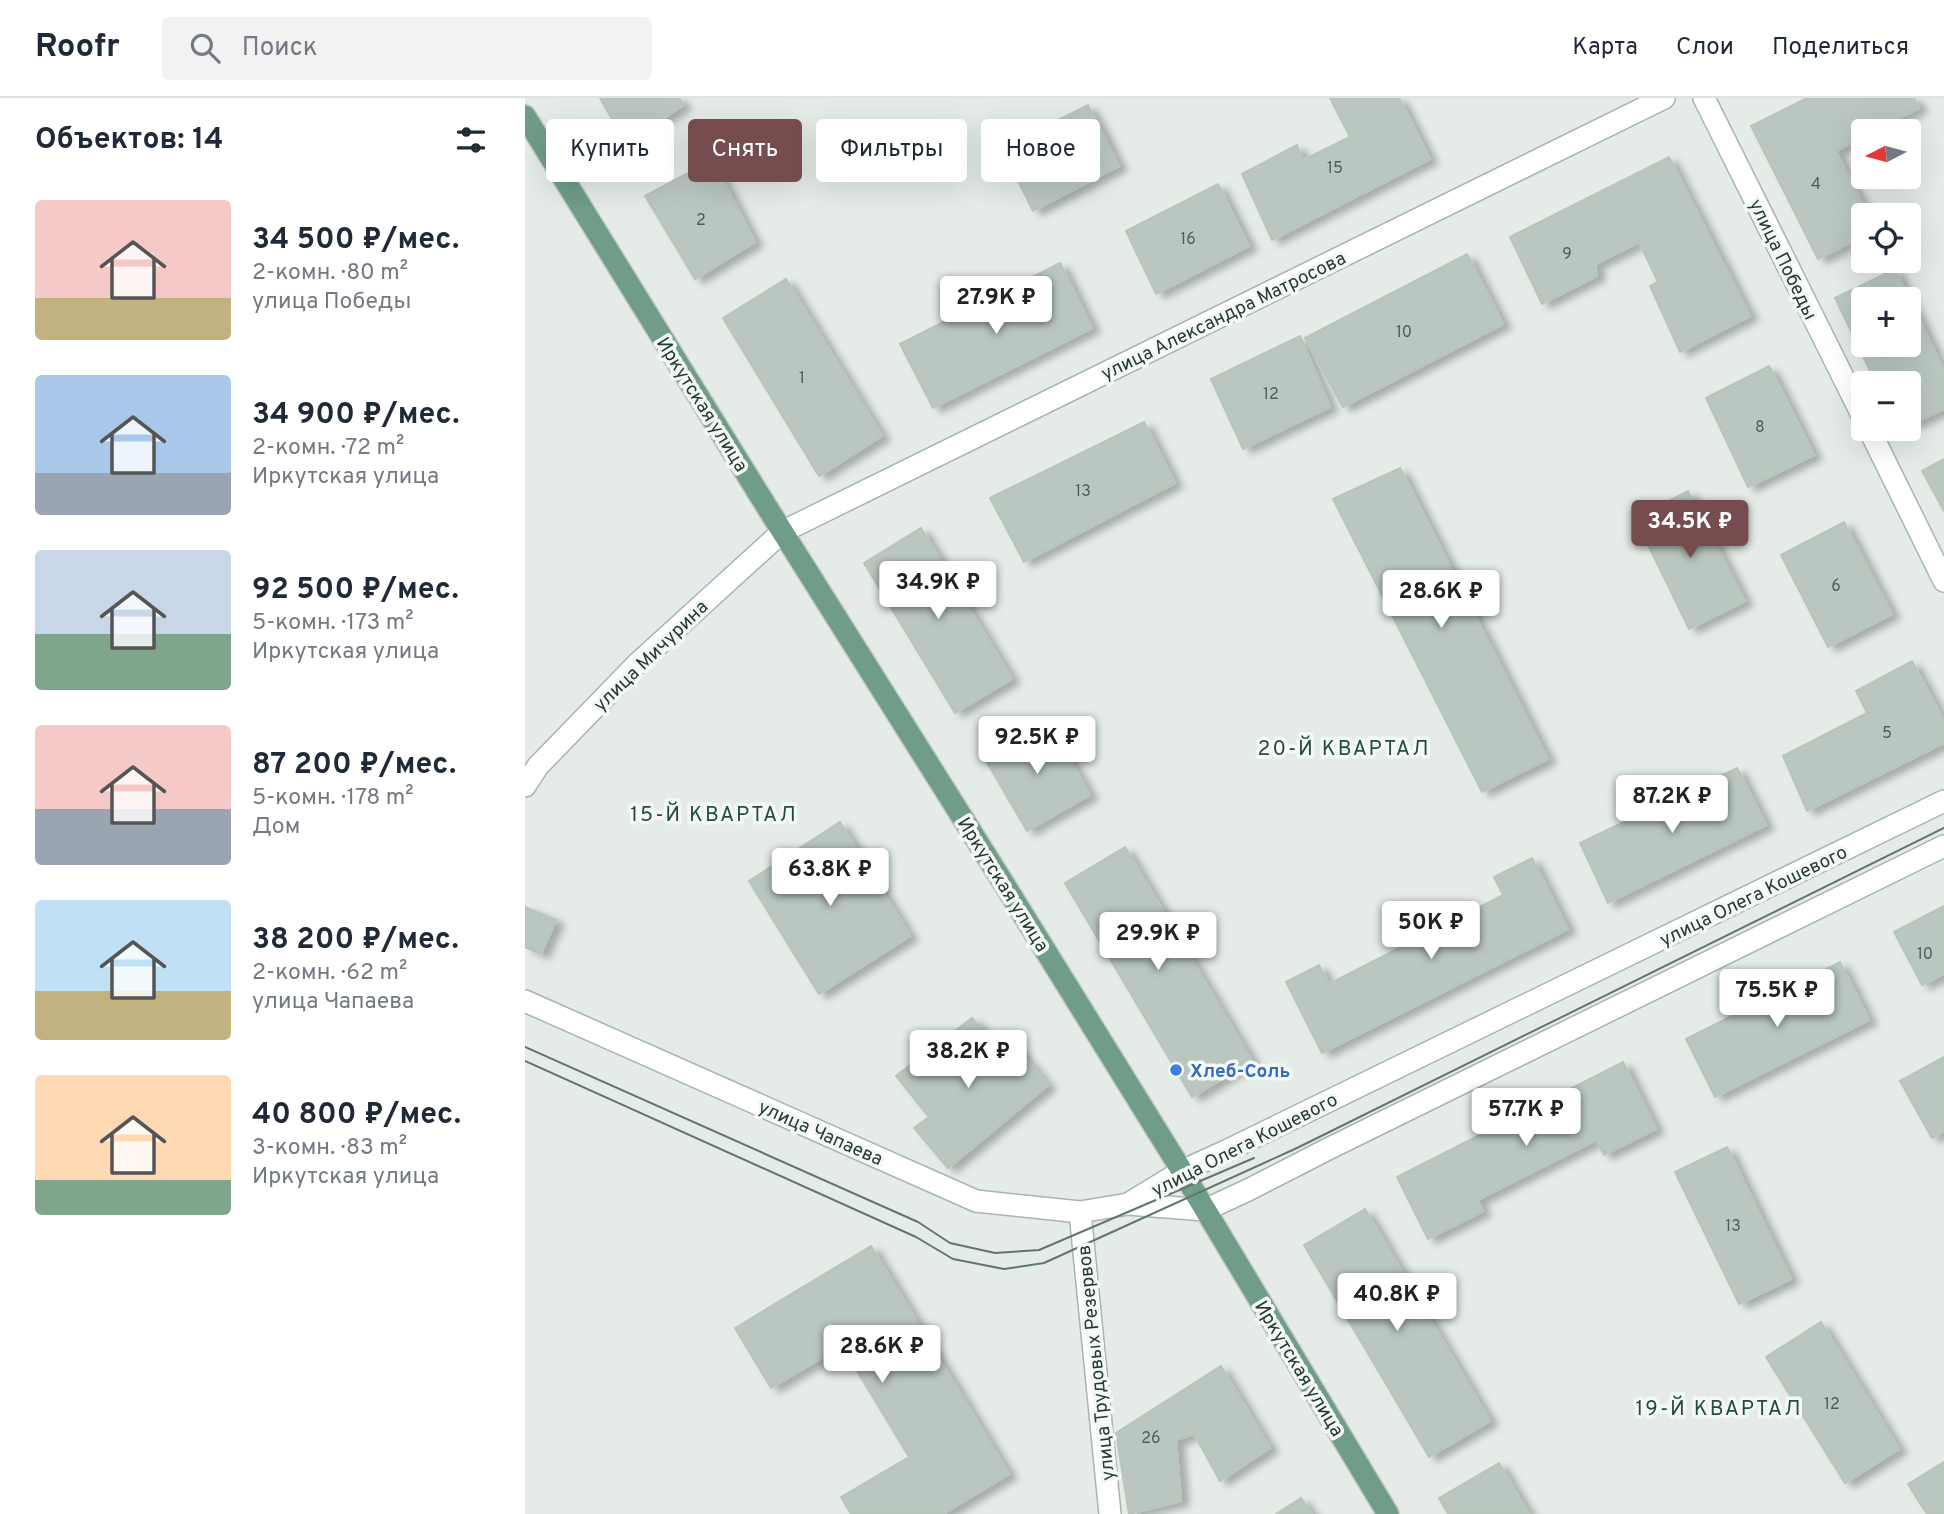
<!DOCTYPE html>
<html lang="ru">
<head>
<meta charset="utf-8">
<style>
  :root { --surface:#fff; --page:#f2f2f3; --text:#1f2937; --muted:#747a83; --line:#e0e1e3; --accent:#774c4f }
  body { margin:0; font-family:Overpass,sans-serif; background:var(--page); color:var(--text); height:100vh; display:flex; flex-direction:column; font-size:26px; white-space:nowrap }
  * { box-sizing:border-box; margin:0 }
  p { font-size:23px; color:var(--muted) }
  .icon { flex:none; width:38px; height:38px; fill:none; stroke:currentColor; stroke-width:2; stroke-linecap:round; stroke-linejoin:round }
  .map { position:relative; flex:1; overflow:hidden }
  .sheet { display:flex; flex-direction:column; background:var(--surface); width:525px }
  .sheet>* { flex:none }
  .banner { position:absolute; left:21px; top:21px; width:665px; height:63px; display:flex; gap:14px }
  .needle { width:46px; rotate:264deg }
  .tools { position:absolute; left:1326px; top:21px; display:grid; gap:14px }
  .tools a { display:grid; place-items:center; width:70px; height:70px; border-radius:7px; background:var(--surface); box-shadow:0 7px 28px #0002; font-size:35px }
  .price { position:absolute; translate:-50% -60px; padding:0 16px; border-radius:7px; background:#fff; color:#222; font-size:23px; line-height:46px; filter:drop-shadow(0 2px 4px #0008) }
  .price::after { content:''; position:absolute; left:50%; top:42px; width:21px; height:16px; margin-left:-10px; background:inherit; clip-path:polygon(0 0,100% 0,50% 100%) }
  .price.active { background:var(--accent); color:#fff }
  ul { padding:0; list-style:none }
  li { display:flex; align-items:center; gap:21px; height:175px; padding:0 35px }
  li span { display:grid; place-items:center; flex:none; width:196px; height:140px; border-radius:7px; color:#555 }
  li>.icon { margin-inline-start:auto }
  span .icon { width:84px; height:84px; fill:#fffc; stroke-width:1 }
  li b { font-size:30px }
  h2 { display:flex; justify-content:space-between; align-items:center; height:84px; padding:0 35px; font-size:30px }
  .tag { padding:0 24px; border-radius:7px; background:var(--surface); box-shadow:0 7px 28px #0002; font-size:24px; line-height:63px }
  .tag.active { background:var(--accent); color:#fff }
  header { display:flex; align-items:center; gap:42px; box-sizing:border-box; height:98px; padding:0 35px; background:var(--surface); border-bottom:2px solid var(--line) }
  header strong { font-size:33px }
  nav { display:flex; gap:38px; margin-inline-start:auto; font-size:24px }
  .search { width:490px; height:63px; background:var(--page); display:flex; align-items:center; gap:18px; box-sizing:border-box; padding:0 24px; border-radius:7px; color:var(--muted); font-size:26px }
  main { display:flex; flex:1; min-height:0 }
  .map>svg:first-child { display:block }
  .building { fill:#bac7c0; stroke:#b8c5bd; stroke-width:2; fill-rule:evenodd; filter:url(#shadow) }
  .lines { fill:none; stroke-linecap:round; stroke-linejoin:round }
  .street-casing { stroke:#a8b4ae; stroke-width:24 }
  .primary-casing { stroke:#c2c8c6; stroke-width:24 }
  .street { stroke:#fff; stroke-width:21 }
  .primary { stroke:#6f9d89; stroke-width:21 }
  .tram { stroke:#61776e; stroke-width:2 }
  .shop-dot { fill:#3f7fe0; stroke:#f5f9f6; stroke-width:2.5 }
  .labels { text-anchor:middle; stroke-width:7; stroke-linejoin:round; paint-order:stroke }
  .number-label { font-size:16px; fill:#4b5f56 }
  .street-label { font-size:19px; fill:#263c32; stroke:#f5f9f6 }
  .shop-label { font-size:19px; font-weight:bold; fill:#366cbe; stroke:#f5f9f6; text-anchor:start }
  .neighbourhood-label { font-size:21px; letter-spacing:2px; fill:#244c3c; stroke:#f5f9f6 }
</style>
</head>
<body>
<header>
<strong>Roofr</strong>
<div class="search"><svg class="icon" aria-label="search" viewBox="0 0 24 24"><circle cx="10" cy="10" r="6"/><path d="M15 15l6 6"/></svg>Поиск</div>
<nav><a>Карта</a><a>Слои</a><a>Поделиться</a></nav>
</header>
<main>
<section class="sheet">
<h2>Объектов: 14<svg class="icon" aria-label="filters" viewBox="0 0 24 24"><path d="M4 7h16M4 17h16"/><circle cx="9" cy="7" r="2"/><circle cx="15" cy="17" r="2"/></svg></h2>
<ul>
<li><span style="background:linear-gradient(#f6c9c9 70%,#c2b280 0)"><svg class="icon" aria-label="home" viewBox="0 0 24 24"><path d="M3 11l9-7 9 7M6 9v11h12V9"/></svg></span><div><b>34 500 ₽/мес.</b><p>2-комн. · 80 m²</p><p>улица Победы</p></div></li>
<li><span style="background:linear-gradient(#a9c7e8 70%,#9aa5b1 0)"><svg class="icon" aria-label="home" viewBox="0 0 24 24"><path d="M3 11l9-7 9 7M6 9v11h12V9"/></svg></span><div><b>34 900 ₽/мес.</b><p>2-комн. · 72 m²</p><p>Иркутская улица</p></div></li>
<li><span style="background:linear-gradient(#c9d6e8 60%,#7fa58c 0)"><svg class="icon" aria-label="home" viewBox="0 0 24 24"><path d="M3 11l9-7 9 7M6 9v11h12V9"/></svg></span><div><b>92 500 ₽/мес.</b><p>5-комн. · 173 m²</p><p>Иркутская улица</p></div></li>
<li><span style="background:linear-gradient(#f6c9c9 60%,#9aa5b1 0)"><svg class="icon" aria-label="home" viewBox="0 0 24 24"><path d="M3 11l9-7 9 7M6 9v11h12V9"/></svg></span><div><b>87 200 ₽/мес.</b><p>5-комн. · 178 m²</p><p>Дом</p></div></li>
<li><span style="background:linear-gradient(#bfe0f5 65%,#c2b280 0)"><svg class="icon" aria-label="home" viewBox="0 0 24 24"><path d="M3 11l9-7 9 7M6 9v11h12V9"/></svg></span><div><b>38 200 ₽/мес.</b><p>2-комн. · 62 m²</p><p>улица Чапаева</p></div></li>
<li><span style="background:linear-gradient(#ffd9b3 75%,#7fa58c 0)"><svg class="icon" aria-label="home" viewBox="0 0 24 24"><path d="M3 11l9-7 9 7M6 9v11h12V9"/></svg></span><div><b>40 800 ₽/мес.</b><p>3-комн. · 83 m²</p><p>Иркутская улица</p></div></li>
</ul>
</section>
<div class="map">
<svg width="1419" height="1416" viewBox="0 0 1419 1416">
  <defs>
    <filter id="shadow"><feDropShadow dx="8" dy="4.5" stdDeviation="3.5" flood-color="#0004"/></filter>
  </defs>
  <rect width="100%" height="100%" fill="#e5ece8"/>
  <!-- building -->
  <path class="building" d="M75,0H154L158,7L101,46Z
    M805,0H874L905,61L747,142L717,76L772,47L778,62L825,39Z
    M1282,0H1389L1394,10L1349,33H1339V38L1311,53L1343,117H1339V138L1293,161L1226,28Z
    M563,7L594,68L508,113L477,50Z
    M1144,59L1225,218L1155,254L1125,188L1133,184L1114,144L1070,166L1072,178L1017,206L985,139Z
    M187,62L230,144L170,181L120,98Z
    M693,86L724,148L631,196L601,133Z
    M942,156L978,226L818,309L780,240Z
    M535,165L567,230L408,310L375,246Z
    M1370,171L1419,273V311L1384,327V285H1351L1310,200ZM1339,201H1384V247H1339Z
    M261,181L357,338L294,378L198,220Z
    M775,238L805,309L718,351L686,281Z
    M1244,268L1289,357L1223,389L1181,300Z
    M619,324L650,385L499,464L465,400Z
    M1419,361V413L1397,373Z
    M875,370L1023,661L957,694L808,401Z
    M1163,393L1220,503L1164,531L1110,420Z
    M1319,424L1367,516L1303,549L1256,457Z
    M396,430L487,581L430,615L339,465Z
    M1387,563L1419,623V645L1282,713L1258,658L1342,615L1331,593Z
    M522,622L565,697L502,733L459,659Z
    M1212,670L1241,727L1083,805L1055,745Z
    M315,724L385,838L294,896L224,783Z
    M600,749L727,963L667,999L540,785Z
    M1007,760L1043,831L797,955L761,884L794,867L804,886L978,797L969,779Z
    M1419,808V876L1397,887L1369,834Z
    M0,809L31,822L16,856L0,849Z
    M1315,864L1344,922L1190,999L1161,941Z
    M447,920L480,960L491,948L523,987L423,1070L389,1030L404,1019L371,978Z
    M1419,959V1033L1407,1040L1375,983Z
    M1098,964L1131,1031L1079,1057L1071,1042L952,1102L958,1113L903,1141L872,1079Z
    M1202,1049L1266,1181L1214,1206L1150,1074Z
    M840,1111L965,1323L904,1359L779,1147Z
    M346,1148L484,1376L418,1416H326L316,1399L384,1359L317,1248L246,1290L210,1230Z
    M1296,1224L1374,1351L1320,1385L1241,1259Z
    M696,1268L745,1350L695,1383L669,1336L651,1342L656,1403L604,1416L591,1335Z
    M1419,1364V1416H1402L1383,1386Z
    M974,1365L1004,1416H923L914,1400Z
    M776,1400L787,1416H751Z"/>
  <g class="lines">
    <!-- street casing -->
    <g class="street-casing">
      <path id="street" d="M1179,0L1339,321
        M1344,331L1419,483
        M0,688L13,668L112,566L257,434L1139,0
        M0,903L451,1103L555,1114L603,1106L680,1112L723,1092L805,1050L1419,748
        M603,1106L657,1073L701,1053L1419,703
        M555,1114L585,1416"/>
    </g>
    <!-- primary casing -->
    <g class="primary-casing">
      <path id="primary" d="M0,18L240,406L481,789L657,1073L863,1416"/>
    </g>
    <!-- street -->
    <use href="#street" class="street"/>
    <!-- primary -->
    <use href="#primary" class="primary"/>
    <!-- tram -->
    <path class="tram" d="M0,949L393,1124L425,1145L470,1155L514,1152L729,1060
      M0,963L391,1139L428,1161L479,1171L519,1165L772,1050L1419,730"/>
  </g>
  <!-- markers -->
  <circle class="shop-dot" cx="651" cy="972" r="7"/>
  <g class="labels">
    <!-- number labels -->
    <g class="number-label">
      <text x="810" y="75">15</text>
      <text x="1291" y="91">4</text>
      <text x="176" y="127">2</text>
      <text x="663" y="146">16</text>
      <text x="1042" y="161">9</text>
      <text x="879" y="239">10</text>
      <text x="277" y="285">1</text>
      <text x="746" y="301">12</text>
      <text x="1235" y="334">8</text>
      <text x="558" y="398">13</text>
      <text x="1311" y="493">6</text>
      <text x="1362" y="640">5</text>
      <text x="1400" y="861">10</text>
      <text x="1208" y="1133">13</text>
      <text x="1307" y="1311">12</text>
      <text x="626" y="1345">26</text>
    </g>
    <!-- street labels -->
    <g class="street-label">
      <text transform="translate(1259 161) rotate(64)" y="7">улица Победы</text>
      <text transform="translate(698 217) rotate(-26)" y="7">улица Александра Матросова</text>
      <text transform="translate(178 306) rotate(58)" y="7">Иркутская улица</text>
      <text transform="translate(125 557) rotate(-44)" y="7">улица Мичурина</text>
      <text transform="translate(479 786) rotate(58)" y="7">Иркутская улица</text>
      <text transform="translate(1228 797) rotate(-26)" y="7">улица Олега Кошевого</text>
      <text transform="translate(296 1034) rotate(24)" y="7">улица Чапаева</text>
      <text transform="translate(719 1046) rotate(-27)" y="7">улица Олега Кошевого</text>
      <text transform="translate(570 1265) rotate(-96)" y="7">улица Трудовых Резервов</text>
      <text transform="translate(775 1270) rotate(59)" y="7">Иркутская улица</text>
    </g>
    <!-- shop labels -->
    <g class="shop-label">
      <text x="665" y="979">Хлеб-Соль</text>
    </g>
    <!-- neighbourhood labels -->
    <g class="neighbourhood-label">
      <text x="819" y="657">20-Й КВАРТАЛ</text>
      <text x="189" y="723">15-Й КВАРТАЛ</text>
      <text x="1194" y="1317">19-Й КВАРТАЛ</text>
    </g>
  </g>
</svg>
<div class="tools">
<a><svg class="needle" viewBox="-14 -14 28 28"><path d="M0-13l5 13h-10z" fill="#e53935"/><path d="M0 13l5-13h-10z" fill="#747a83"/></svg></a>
<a><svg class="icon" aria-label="locate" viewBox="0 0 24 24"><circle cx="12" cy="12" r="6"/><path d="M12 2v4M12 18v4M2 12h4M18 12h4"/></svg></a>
<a>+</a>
<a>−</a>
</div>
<b class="price" style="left:471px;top:238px">27.9K ₽</b>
<b class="price active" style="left:1165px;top:462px">34.5K ₽</b>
<b class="price" style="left:413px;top:523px">34.9K ₽</b>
<b class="price" style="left:916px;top:532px">28.6K ₽</b>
<b class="price" style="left:512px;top:678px">92.5K ₽</b>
<b class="price" style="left:1147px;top:737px">87.2K ₽</b>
<b class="price" style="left:305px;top:810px">63.8K ₽</b>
<b class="price" style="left:906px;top:863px">50K ₽</b>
<b class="price" style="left:633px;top:874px">29.9K ₽</b>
<b class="price" style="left:1252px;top:931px">75.5K ₽</b>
<b class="price" style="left:443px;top:992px">38.2K ₽</b>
<b class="price" style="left:1001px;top:1050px">57.7K ₽</b>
<b class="price" style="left:872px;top:1235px">40.8K ₽</b>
<b class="price" style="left:357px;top:1287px">28.6K ₽</b>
<div class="banner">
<a class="tag">Купить</a>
<a class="tag active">Снять</a>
<a class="tag">Фильтры</a>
<a class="tag">Новое</a>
</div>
</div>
</main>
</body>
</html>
